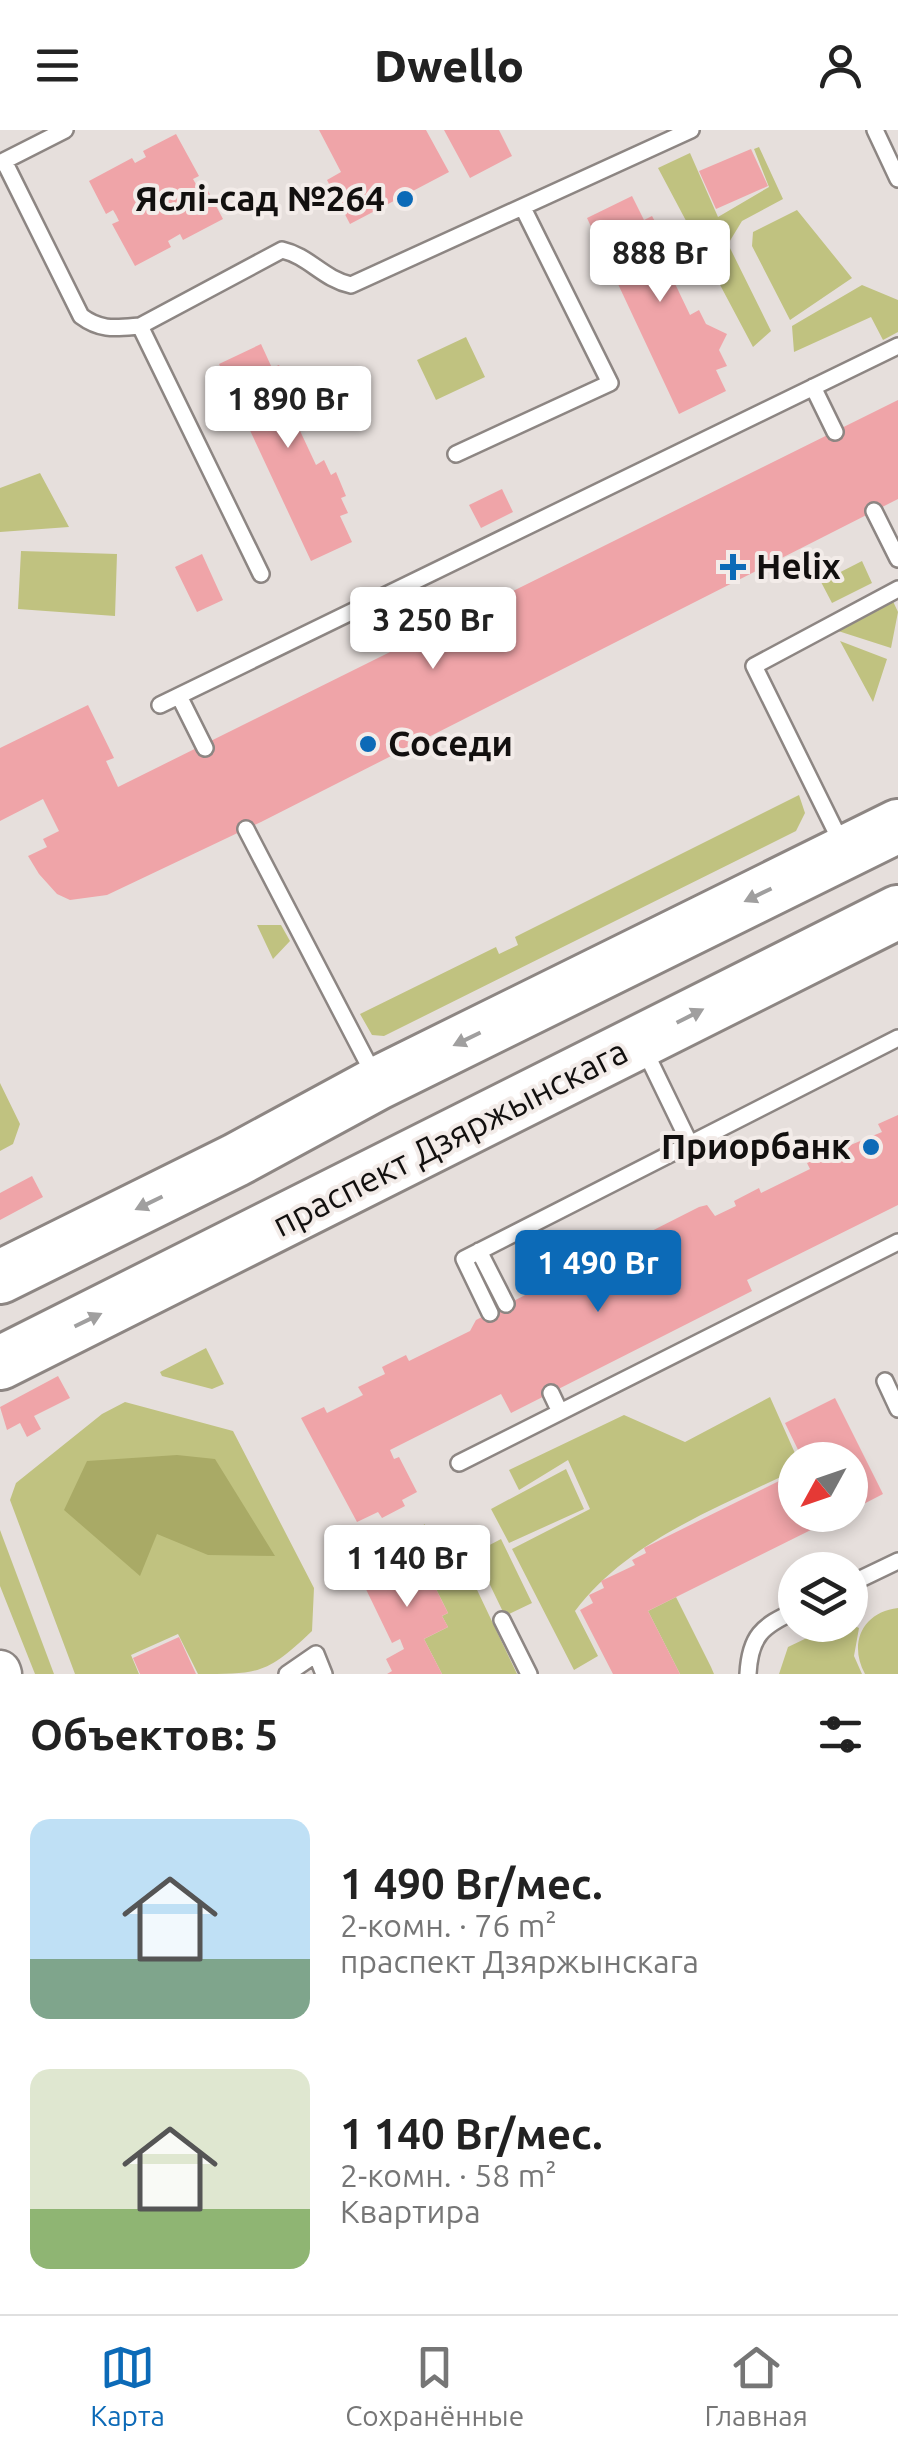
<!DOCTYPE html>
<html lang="ru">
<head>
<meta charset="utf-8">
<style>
  :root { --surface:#fff; --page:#f6f6f6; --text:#222; --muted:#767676; --line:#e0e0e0; --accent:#0c6ab7 }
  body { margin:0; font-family:Ubuntu,sans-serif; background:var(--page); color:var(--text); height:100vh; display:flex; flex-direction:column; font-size:38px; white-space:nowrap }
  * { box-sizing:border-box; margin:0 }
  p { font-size:32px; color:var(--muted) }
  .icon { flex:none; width:55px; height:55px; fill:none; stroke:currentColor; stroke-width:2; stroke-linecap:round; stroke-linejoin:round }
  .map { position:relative; height:1544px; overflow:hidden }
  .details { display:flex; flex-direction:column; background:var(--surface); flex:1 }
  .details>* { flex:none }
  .needle { width:65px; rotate:230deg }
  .tools { position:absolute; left:778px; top:1312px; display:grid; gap:20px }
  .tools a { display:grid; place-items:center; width:90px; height:90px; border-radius:50%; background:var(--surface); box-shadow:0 5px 15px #0003; font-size:50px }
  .price { position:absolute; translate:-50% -85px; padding:0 22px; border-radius:10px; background:#fff; color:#222; font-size:32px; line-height:65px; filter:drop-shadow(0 2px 5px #0008) }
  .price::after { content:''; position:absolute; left:50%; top:60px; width:30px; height:22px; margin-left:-15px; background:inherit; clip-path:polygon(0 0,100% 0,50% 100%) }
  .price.on { background:var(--accent); color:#fff }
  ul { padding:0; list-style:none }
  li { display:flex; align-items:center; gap:30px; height:250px; padding:0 30px }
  li span { display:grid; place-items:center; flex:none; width:280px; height:200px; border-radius:20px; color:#555 }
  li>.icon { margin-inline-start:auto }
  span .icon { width:120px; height:120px; fill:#fffc; stroke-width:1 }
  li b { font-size:42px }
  h2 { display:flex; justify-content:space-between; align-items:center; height:120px; padding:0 30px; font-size:42px }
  header { display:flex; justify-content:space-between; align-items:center; height:130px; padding:0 30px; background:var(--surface); font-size:45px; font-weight:800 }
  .menu { display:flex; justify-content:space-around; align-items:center; height:140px; border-top:2px solid var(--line); background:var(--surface); font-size:28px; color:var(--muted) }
  .menu a { display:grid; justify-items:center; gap:5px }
  .menu .on { color:var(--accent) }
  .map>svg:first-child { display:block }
  .green { fill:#c0c280 }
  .forest { fill:#a9aa66 }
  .building { fill:#efa4a8 }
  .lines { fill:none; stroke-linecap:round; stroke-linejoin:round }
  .service-casing { stroke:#8d8683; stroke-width:20 }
  .tertiary-casing { stroke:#8d8683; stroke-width:45 }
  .primary-casing { stroke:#8d8683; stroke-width:58 }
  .service { stroke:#fff; stroke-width:15 }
  .tertiary { stroke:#fff; stroke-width:40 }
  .primary { stroke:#fff; stroke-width:52 }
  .oneway { fill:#a09f9f }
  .poi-dot { fill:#0c6ab7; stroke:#f3ece9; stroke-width:4 }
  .labels { text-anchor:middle; stroke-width:8; stroke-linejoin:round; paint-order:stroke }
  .poi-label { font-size:35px; font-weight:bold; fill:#12100f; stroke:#f3ece9; text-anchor:end }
  .street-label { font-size:35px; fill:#12100f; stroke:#f3ece9 }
</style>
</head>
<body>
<header><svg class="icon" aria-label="menu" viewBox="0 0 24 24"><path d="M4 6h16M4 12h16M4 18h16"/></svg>Dwello<svg class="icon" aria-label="person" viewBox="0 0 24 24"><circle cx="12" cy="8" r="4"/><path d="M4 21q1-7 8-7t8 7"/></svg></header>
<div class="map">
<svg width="898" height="1544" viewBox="0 0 898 1544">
  <rect width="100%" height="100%" fill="#e6dfdc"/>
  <!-- green -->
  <path class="green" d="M759,17L783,69L742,91L728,114L771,201L753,217L658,38L690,23L718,87L769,57L754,19Z
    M797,80L852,148L790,190L752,116L753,102Z
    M862,155L898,170V202L883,210L871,187L794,222L792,196Z
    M466,207L485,247L436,270L417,230Z
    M40,343L69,397L0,402V358Z
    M21,421L117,424L115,486L18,479Z
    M862,431L872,453L832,473L821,452Z
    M891,467L898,482L891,518L835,500Z
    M840,511L887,529L873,572Z
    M799,665L805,683L796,701L384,906L372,905L360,884L496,817L499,824L518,815L515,807Z
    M257,795H281L290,811L273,829Z
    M0,953L20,994L13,1014L0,1021Z
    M206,1218L224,1254L212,1259L162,1246L160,1242Z
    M770,1267L798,1330L795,1340C716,1379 629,1410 575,1481L598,1526L574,1540L512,1419L590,1379L568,1330L519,1360L509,1340L624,1285L685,1312Z
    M125,1272L233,1301L314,1458L312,1501C267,1544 260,1544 198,1544L178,1504L131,1525L139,1544H75L10,1370L16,1353L102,1284Z
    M566,1339L584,1379L509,1413L491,1379Z
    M424,1394L460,1424L517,1544H442L424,1509L448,1497L442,1486L448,1483L419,1425Z
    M0,1400L54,1544H35L0,1456Z
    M501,1409L532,1473L505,1486L478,1430L482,1419Z
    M676,1467L711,1537L714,1544H680L648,1481Z
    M898,1478V1544H865C848,1513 863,1482 898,1478Z
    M850,1494L859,1498L854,1526L862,1544H779L788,1517L834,1495Z"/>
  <!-- forest -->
  <path class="forest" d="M177,1325L215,1329L275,1426L208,1425L157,1404L140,1446L64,1380L87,1331Z"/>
  <!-- building -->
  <path class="building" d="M319,0H426L449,42L350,94L327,50L341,42Z
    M444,0H499L512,26L470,48Z
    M176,4L199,46L193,49L201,63L207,59L223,89L183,110L180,104L168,111L171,117L135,136L112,94L119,91L116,85L113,80L106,84L89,51L132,28L135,33L146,27L143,21Z
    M751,19L768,56L716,79L699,41Z
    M632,66L644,90L652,86L660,101L673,105L668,118L676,133L667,137L690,185L699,180L706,194L727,204L719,220L727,236L716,240L726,261L679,284L587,88Z
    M261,214L272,238L279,235L284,247L290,245L301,267L294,269L301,284L294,288L316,335L324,330L331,345L336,342L346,366L341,368L348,383L340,386L352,412L311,431L219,234Z
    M898,270V369L261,692L107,765L70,770L57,764L39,744L28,726L47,717L43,709L59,701L43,669L0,691V618L88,575L114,628L106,631L118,657Z
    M502,359L513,382L481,398L469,375Z
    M202,424L223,470L197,482L175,437Z
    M898,985V1075L747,1150L752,1161L511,1283L501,1264L390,1320L394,1329L399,1327L417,1362L402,1370L405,1376L382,1388L378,1382L357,1392L301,1288L324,1277L327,1283L363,1265L358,1257L385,1244L382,1237L406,1225L409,1231L470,1201L476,1190L699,1077L707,1075L715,1086L736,1076L734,1071L759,1058L761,1063L810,1039L807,1033L882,1002L878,994Z
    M32,1046L43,1067L0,1090V1063Z
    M58,1246L70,1268L34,1286L41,1299L27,1307L20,1293L7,1300L0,1277Z
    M835,1268L883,1364L850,1381V1330H803L785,1293Z
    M795,1343V1385H841L648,1481L680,1544H613L580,1480L593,1473L589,1465L604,1458L601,1451L635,1435L632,1430L646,1423L644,1418Z
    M406,1418L411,1428L419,1425L448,1483L442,1486L448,1497L424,1509L442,1544H387L392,1541L386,1529L404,1519L400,1509L392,1513L362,1451L368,1448L364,1439Z
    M179,1507L196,1544H140L133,1528Z"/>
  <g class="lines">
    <!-- service casing -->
    <g class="service-casing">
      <path id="service" d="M875,0L898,49
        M4,31L81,186C101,201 116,198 140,196L282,120C309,126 323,149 351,155L691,0
        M0,33L65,0
        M140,196L261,444
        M813,257L835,302
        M456,324L610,253L523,78
        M874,381L898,429
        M179,566L205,618
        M160,575L898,216
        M246,699L374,945
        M842,714L754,536L898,459
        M644,919L690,1014
        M479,1121L506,1174
        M490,1183L464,1129L898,908
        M885,1251L898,1279
        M551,1263L560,1282
        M459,1333L898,1112
        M850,1454L898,1431
        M502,1490L529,1544
        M287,1544L316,1524L324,1544
        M748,1544C750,1506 762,1496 795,1481"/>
    </g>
    <!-- tertiary casing -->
    <g class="tertiary-casing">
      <path id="tertiary" d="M0,1541L1,1544"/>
    </g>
    <!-- primary casing -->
    <g class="primary-casing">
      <path id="primary" d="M0,1147L236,1030L378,953L898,696
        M0,1233L898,782"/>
    </g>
    <!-- service -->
    <use href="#service" class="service"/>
    <!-- tertiary -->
    <use href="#tertiary" class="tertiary"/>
    <!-- primary -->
    <use href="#primary" class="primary"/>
  </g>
  <!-- one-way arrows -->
  <defs><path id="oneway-solid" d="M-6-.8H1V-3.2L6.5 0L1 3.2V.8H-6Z" transform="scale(2.5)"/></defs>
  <g class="oneway">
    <use href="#oneway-solid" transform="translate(758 765) rotate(154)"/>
    <use href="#oneway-solid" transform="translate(690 886) rotate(-27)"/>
    <use href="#oneway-solid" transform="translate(467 909) rotate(154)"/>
    <use href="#oneway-solid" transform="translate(149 1073) rotate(154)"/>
    <use href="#oneway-solid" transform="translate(88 1190) rotate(-26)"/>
  </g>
  <!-- markers -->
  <g class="poi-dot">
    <circle cx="405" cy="69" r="10"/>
    <path d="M728 422h10v10h10v10h-10v10h-10v-10h-10v-10h10z"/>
    <circle cx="368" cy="614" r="10"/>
    <circle cx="871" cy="1017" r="10"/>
  </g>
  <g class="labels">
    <!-- poi labels -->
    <g class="poi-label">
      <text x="385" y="81">Яслі-сад №264</text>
      <text x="756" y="449" text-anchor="start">Helix</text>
      <text x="388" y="626" text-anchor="start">Соседи</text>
      <text x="851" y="1029">Приорбанк</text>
    </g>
    <!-- street labels -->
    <g class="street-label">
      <text transform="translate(450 1008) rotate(-27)" y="12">праспект Дзяржынскага</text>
    </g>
  </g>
</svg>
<div class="tools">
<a><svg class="needle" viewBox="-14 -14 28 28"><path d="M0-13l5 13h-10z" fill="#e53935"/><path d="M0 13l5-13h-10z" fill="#767676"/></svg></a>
<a><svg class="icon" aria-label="layers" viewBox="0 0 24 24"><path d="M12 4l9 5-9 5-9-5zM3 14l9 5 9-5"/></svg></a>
</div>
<b class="price" style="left:660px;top:175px">888 Br</b>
<b class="price" style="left:288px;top:321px">1 890 Br</b>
<b class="price" style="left:433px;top:542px">3 250 Br</b>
<b class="price on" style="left:598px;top:1185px">1 490 Br</b>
<b class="price" style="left:407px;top:1480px">1 140 Br</b>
</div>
<section class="details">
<h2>Объектов: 5<svg class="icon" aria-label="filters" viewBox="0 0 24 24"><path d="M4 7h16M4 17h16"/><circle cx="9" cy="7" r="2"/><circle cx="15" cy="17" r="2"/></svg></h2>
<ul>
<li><span style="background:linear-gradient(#bfe0f5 70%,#7fa58c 0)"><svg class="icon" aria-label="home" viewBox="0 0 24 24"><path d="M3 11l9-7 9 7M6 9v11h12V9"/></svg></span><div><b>1 490 Br/мес.</b><p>2-комн. · 76 m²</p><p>праспект Дзяржынскага</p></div></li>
<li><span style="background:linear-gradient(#dfe7d0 70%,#8fb573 0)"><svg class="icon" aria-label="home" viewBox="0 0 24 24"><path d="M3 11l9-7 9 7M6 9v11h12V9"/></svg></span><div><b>1 140 Br/мес.</b><p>2-комн. · 58 m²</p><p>Квартира</p></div></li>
</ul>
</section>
<nav class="menu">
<a class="on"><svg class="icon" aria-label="map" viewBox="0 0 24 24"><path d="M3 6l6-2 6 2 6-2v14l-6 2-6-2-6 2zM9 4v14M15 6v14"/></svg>Карта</a>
<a><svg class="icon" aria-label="saved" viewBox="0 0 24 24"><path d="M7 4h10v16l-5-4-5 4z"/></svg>Сохранённые</a>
<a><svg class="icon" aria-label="home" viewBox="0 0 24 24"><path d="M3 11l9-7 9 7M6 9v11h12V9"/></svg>Главная</a>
</nav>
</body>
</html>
